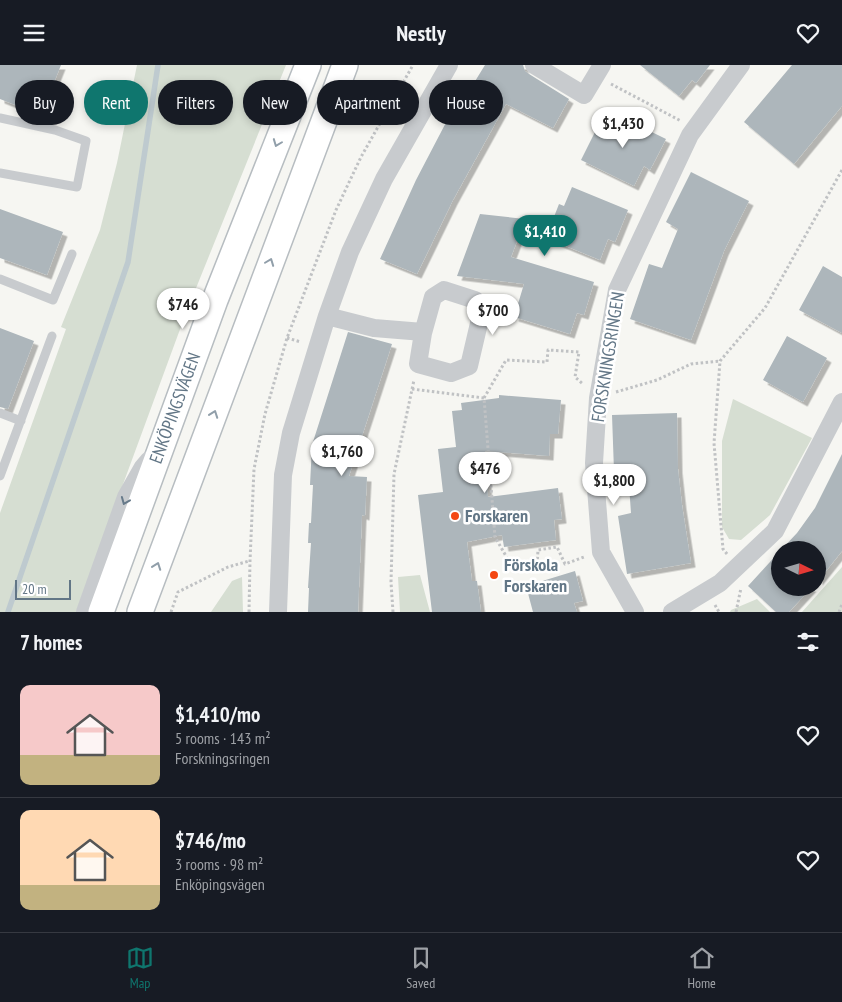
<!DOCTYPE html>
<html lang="en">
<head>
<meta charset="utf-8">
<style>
  :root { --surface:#171b24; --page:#242831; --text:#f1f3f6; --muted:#9ea1a6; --line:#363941; --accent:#0f766e }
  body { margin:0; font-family:"PT Sans Narrow",sans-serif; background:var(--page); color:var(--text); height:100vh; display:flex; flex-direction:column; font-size:19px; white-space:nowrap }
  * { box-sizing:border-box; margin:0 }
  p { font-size:16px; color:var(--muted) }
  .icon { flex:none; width:28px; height:28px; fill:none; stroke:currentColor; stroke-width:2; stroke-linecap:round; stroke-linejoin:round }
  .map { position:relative; height:547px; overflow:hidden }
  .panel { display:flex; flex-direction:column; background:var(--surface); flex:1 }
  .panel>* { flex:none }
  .top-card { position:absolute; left:15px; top:15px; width:500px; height:45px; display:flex; gap:10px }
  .needle { width:32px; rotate:95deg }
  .buttons { position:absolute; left:771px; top:476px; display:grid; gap:10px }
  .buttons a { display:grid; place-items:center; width:55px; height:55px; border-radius:50%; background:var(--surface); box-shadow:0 2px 8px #0003; font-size:25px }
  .scale { position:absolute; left:15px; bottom:12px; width:56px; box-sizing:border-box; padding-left:5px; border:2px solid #627686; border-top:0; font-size:14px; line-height:18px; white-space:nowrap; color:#627686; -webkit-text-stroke:4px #fff; paint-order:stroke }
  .price { position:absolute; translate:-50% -42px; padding:0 11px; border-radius:18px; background:#fff; color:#222; font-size:16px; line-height:32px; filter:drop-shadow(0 1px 2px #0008) }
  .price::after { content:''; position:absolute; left:50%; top:30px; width:15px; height:11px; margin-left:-8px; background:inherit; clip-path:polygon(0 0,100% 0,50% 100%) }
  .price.current { background:var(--accent); color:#fff }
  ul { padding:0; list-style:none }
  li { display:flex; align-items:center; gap:15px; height:125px; padding:0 20px }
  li+li { border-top:1px solid var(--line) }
  li span { display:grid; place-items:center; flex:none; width:140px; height:100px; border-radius:10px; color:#555 }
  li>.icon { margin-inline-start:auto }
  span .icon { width:60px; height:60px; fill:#fffc; stroke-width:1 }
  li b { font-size:21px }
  h2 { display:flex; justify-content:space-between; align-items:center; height:60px; padding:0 20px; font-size:21px }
  .chip { padding:0 18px; border-radius:22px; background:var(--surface); box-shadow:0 2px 8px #0003; font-size:18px; line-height:45px }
  .chip.current { background:var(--accent); color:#fff }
  header { display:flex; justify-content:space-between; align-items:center; height:65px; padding:0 20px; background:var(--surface); font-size:22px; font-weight:600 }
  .dock { display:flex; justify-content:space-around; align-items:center; height:70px; border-top:1px solid var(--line); background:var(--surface); font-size:14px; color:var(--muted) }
  .dock a { display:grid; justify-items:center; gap:2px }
  .dock .current { color:var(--accent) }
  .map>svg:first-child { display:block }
  .green { fill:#d6ded2 }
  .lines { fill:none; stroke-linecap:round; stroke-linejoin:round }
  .stream { stroke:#becacf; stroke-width:5.5 }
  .building { fill:#adb6bb; filter:url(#shadow) }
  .secondary-casing { stroke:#b7bdc1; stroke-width:28 }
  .path { stroke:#c0c2c4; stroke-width:3; stroke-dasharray:2.5 2.5; stroke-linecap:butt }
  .lane { stroke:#c8cbce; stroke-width:9 }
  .street { stroke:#c8cbce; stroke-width:18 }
  .secondary { stroke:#fff; stroke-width:25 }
  .oneway { stroke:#919faa }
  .oneway2 { stroke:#677a8a }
  .poi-dot { fill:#f44713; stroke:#fff; stroke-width:2 }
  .labels { text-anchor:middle; stroke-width:5; stroke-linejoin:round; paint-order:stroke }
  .street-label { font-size:18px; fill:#627686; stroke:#fff }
  .poi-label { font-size:18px; font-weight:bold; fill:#627686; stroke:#fff; text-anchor:start }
</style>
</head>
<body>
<header><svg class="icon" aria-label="menu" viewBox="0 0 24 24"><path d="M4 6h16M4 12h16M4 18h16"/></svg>Nestly<svg class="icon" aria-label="heart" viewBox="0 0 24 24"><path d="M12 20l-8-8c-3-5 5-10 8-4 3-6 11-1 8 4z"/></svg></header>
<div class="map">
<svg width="842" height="547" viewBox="0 0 842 547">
  <defs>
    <filter id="shadow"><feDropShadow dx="4.5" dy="4.5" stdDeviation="0" flood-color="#0004"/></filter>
  </defs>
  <rect width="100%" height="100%" fill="#f6f6f2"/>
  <!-- green -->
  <path class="green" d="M137,0H286L186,248L76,547H0V448L66,264L61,262L100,165L117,98Z
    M733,334L812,373L770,450L741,475L729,474L722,462V376Z
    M842,502V547H802Z
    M420,510L430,547H400L398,512Z
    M242,512L243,547H211L232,516Z
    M757,534L770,547H730L731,545Z"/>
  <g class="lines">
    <!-- stream -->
    <path class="stream" d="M8,547L128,197L158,0"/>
  </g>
  <!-- building -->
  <path class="building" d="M0,0H61L41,50L0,34Z
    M485,0H523L525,6L529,9L569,34L553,63L506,39L453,135L417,209L380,194L416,115L464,23L469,26Z
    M640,0H710L696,18L692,15L679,31Z
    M792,0H842V41L794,99L744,57Z
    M611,47L666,74L650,105L644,101L634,121L581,95L597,63L602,65Z
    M691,107L749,136L724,186L691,275L630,254L649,199L662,203L678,164L666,157Z
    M572,122L628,145L615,177L608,174L600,195L522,163L511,192L594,217L584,250L577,248L570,269L514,252L524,219L457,211L480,149L552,157L559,139L564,141Z
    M0,144L63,167L47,210L0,193Z
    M823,201L842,212V268L799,245Z
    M0,263L34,276L8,344L0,342Z
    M348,267L392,279L349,411L367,412L365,451L362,450L358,547H308L309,523H308L311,478H308L309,458H311L313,420H310L312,380Z
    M787,271L827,293L803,337L763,315Z
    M499,330L561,335L558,369H550L549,391L485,386L488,432L558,423L562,454L554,455L556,475L504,482L502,470L467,477L472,516H477L481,547H432L418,430L443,427L438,384L456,382L452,346L462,345L461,338L499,333Z
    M677,348L678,404L682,440L691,498L627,509L618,451L631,448L628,406H614L612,350Z
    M842,389V486L818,516V485H781L797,468L815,443Z
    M780,486V522H812L789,547H776L748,521Z
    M575,506L583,536L574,538L577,547H533L526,521Z"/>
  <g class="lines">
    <!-- secondary casing -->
    <g class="secondary-casing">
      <path id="secondary" d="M101,547L215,235L308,0
        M140,547L345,0"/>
    </g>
    <!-- path -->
    <path class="path" d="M611,19L681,56
      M287,273L301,277
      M412,324L484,333L495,472L514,505L537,501L538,485L557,482L565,499L584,492
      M616,327L657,315L691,299L720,296
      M484,333L506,295L547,297L548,285L579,287L575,312L583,319
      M727,489L723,484L714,378L720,296L765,243L842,105
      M715,540L719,547
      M171,547L178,527L228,502L249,496
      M249,547L250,496L254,404L265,349L287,273L336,145L361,92L413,0
      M393,547L391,517L394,409L414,315
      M736,547L741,523
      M839,547L842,539"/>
    <!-- lane -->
    <path class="lane" d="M0,53L55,65L86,76L77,122L0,108
      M0,214L53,235L72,189
      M0,348L21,356
      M0,411L52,271"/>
    <!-- street -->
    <path class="street" d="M534,0L584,30L602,0
      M444,225L475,235L480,254L469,301L451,308L418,299L423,268L433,232Z
      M327,251L374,263L423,267
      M85,547L126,432L143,402L149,395
      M278,547L283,410L291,368L327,251L350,187L384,114L449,0
      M635,547L601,487L594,398L598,333L617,225L690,70L741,0
      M672,547L720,518L775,466L842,337"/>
    <!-- secondary -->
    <use href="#secondary" class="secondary"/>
  </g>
  <!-- one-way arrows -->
  <defs><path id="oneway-chevron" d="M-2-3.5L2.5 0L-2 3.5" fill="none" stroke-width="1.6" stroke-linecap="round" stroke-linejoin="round" transform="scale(1.25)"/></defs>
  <g class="oneway">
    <use href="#oneway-chevron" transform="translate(277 78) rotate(111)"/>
    <use href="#oneway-chevron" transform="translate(270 197) rotate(-69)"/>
    <use href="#oneway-chevron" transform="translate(214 349) rotate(-70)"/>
    <use href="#oneway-chevron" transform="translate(157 501) rotate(-70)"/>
  </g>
  <use class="oneway2" href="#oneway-chevron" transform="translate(125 436) rotate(112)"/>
  <!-- markers -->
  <g class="poi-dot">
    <circle cx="455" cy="451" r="5"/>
    <circle cx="494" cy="510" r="5"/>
  </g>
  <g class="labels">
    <!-- street labels -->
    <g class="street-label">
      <text transform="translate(608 292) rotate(-81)" y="6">FORSKNINGSRINGEN</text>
      <text transform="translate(175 343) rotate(-70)" y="6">ENKÖPINGSVÄGEN</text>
    </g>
    <!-- poi labels -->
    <g class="poi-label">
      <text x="465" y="457">Forskaren</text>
      <text x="504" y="506">Förskola<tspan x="504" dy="21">Forskaren</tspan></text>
    </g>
  </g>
</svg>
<div class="buttons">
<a><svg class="needle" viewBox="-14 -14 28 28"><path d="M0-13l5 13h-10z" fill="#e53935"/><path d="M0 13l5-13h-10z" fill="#9ea1a6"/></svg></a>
</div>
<div class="scale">20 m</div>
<b class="price" style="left:623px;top:84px">$1,430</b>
<b class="price current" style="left:545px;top:192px">$1,410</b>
<b class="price" style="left:183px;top:265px">$746</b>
<b class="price" style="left:493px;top:271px">$700</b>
<b class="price" style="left:342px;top:412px">$1,760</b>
<b class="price" style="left:485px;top:429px">$476</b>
<b class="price" style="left:614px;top:441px">$1,800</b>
<div class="top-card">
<a class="chip">Buy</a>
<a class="chip current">Rent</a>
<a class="chip">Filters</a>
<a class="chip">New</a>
<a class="chip">Apartment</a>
<a class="chip">House</a>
</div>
</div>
<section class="panel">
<h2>7 homes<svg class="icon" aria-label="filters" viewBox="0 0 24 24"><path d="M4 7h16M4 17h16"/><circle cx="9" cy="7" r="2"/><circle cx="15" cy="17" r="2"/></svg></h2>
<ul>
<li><span style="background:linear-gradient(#f6c9c9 70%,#c2b280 0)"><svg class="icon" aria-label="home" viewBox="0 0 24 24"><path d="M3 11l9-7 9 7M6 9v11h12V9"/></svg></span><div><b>$1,410/mo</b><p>5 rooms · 143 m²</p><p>Forskningsringen</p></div><svg class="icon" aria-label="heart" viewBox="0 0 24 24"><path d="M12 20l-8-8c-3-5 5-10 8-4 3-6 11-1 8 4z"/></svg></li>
<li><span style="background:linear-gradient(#ffd9b3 75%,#c2b280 0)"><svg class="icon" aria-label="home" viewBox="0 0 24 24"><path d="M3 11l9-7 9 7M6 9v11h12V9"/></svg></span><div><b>$746/mo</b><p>3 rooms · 98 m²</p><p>Enköpingsvägen</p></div><svg class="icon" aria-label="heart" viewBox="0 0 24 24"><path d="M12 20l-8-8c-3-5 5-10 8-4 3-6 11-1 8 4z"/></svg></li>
</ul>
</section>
<nav class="dock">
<a class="current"><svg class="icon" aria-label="map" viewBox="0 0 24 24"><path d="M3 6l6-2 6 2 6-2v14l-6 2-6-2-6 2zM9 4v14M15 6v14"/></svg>Map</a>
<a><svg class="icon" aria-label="saved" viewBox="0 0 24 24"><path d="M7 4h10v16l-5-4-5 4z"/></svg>Saved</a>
<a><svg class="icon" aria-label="home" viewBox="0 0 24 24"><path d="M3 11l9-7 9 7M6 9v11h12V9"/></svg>Home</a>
</nav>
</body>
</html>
